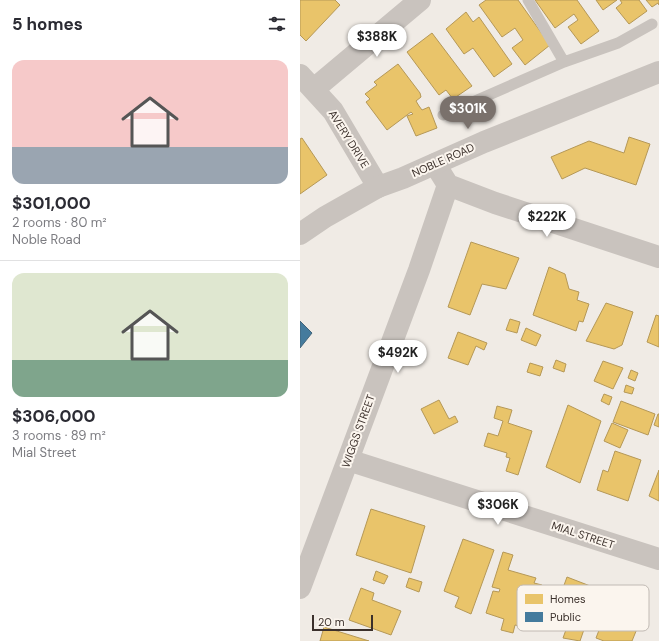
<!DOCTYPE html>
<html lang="en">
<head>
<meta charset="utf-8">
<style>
  :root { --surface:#fff; --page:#f2f2f3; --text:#2b2b33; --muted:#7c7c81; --line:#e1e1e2; --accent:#7a716c }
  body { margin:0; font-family:"DM Sans",sans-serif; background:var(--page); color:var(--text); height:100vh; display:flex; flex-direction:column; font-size:15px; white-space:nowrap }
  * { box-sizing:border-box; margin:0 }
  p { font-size:13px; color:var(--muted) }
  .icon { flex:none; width:22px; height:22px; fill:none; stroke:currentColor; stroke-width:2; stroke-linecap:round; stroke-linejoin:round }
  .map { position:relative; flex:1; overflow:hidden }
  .drawer { display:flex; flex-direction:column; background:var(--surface); width:300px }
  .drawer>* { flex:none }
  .scale { position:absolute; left:12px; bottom:10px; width:61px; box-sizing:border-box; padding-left:4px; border:2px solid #3b302b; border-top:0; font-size:11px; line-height:14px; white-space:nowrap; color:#3b302b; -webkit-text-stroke:3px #fbf5ee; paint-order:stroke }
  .price { position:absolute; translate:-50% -34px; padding:0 9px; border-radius:14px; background:#fff; color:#222; font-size:13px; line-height:26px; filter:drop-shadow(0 1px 2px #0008) }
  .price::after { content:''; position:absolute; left:50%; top:24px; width:12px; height:9px; margin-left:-6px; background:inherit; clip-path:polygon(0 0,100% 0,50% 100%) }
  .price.active { background:var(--accent); color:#fff }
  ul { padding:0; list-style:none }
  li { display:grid; align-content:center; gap:8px; height:212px; padding:0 12px }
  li+li { border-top:1px solid var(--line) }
  li span { display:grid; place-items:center; height:124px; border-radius:12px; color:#555 }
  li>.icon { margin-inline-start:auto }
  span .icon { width:72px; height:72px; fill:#fffc; stroke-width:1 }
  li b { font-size:17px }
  h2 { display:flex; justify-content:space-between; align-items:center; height:48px; padding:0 12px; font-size:17px }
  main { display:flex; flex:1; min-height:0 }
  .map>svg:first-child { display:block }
  .homes { fill:#e9c46a; stroke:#b59857 }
  .public { fill:#457b9d; stroke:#42647b }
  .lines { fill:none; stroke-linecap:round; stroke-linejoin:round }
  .service { stroke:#c9c3be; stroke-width:11 }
  .minor { stroke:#c9c3be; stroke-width:22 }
  .tertiary { stroke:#c9c3be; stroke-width:22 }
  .labels { text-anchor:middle; stroke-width:4; stroke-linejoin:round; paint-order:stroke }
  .street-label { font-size:11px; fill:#3b302b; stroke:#fbf5ee }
  .key { fill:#fbf5ee; stroke:#c1bab4; stroke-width:1 }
  .key-label { font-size:11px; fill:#3b302b }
</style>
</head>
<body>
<main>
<section class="drawer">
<h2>5 homes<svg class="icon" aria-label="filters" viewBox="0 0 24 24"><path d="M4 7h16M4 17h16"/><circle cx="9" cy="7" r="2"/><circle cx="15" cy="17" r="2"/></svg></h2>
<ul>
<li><span style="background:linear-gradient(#f6c9c9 70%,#9aa5b1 0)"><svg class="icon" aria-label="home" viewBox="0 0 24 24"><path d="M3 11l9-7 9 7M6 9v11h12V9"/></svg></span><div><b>$301,000</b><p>2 rooms · 80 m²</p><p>Noble Road</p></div></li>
<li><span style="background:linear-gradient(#dfe7d0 70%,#7fa58c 0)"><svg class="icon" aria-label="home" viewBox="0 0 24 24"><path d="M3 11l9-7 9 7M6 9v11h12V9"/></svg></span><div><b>$306,000</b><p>3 rooms · 89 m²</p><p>Mial Street</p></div></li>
</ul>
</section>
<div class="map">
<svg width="359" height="641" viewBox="0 0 359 641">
  <rect width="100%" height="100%" fill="#f0ebe5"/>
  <!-- homes -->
  <path class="homes" d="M0,0H35L40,5L6,41L0,35Z
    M186,0H218L250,45L225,65L212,48L223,40L215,28L202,37L179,5Z
    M235,0H277L299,31L281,44L268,27L278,20L274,14L255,28Z
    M296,0H317L303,10Z
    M320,0H339L347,11L329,24L316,8L322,3Z
    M346,0H359V5L358,3L352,7Z
    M166,12L173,22L179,17L212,64L194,77L173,48L164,54L146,29Z
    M132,33L172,86L153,99L146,90L139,95L107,52Z
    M98,64L120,93L121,97L116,101L119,106L122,110L129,107L137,128L116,136L107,116L113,114L111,112L87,130L66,102L70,99L65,94L77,85L74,82Z
    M329,137L350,144L336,185L285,168L262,179L251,157L289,141L324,153Z
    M2,138L27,175L0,194V139Z
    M171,242L219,258L206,289L182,284L170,315L148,307Z
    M249,267L265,274L269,289L279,292L277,300L289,304L283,322L279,321L276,331L233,315Z
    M306,303L333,312L322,345L314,349L286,341Z
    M356,315L359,316V347L347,342Z
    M210,319L220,322L217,333L206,330Z
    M226,328L241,335L236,346L221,340Z
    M158,332L187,343L184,350L176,346L168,365L148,358Z
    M256,360L266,364L264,372L253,368Z
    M303,361L323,368L313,389L294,381Z
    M230,363L243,367L240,376L227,372Z
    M331,370L338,373L335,381L328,378Z
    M326,385L334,388L332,394L324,392Z
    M304,394L312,397L309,405L301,401Z
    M139,400L149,419L155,416L158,422L134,434L121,409Z
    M321,401L355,414L348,435L313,422Z
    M268,405L301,421L280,483L246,467Z
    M197,406L212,410L208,423L232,431L218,475L206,471L210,458L206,457L207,453L184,446L188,433L198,436L203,421L194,418Z
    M358,414H359V427L354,425Z
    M312,423L328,430L320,448L304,441Z
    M315,451L341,460L328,501L297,490L303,470L308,472Z
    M359,470V501L349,496Z
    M71,509L125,526L111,573L56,555Z
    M163,539L194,550L171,614L155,607L159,597L144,591Z
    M203,552L213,555L208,570L236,578L234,583L242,585L229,628L215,625L213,633L201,630L204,619L186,613L193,591L199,592L200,589L192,587Z
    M76,571L88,576L84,584L73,580Z
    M267,577L298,589L280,641L263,638L267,627L251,621Z
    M109,578L122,582L119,592L106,587Z
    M61,588L74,593L72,600L101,611L91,635L49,620Z
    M311,599L345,609L332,641H304L296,638Z
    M24,627L69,641H20Z"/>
  <!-- public -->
  <path class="public" d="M0,321L12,333L0,348Z"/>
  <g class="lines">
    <!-- service -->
    <path class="service" d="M228,0L264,62
      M143,115L264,62L318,43L352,24"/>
    <!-- minor -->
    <path class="minor" d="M0,75L33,111L78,187
      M14,89L120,0
      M148,185L195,203L359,257
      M48,460L359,559
      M0,588L119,270L148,185L135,164"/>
    <!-- tertiary -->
    <path class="tertiary" d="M0,234L25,217L78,187L103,178L184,142L359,72"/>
  </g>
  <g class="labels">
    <!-- street labels -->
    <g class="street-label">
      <text transform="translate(49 139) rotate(58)" y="4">AVERY DRIVE</text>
      <text transform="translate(143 160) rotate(-24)" y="4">NOBLE ROAD</text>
      <text transform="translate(58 431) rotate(-70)" y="4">WIGGS STREET</text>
      <text transform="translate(283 535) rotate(18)" y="4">MIAL STREET</text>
    </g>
  </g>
  <!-- legend -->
  <rect x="217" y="585" width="132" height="46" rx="6" class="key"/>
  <rect x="225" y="594" width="18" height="10" fill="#e9c46a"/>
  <rect x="225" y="612" width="18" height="10" fill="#457b9d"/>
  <g class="key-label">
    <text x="250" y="603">Homes</text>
    <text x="250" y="621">Public</text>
  </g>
</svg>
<div class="scale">20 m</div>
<b class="price" style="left:77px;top:58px">$388K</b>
<b class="price active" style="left:168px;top:130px">$301K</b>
<b class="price" style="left:247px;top:238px">$222K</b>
<b class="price" style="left:98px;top:374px">$492K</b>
<b class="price" style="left:198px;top:526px">$306K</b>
</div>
</main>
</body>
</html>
